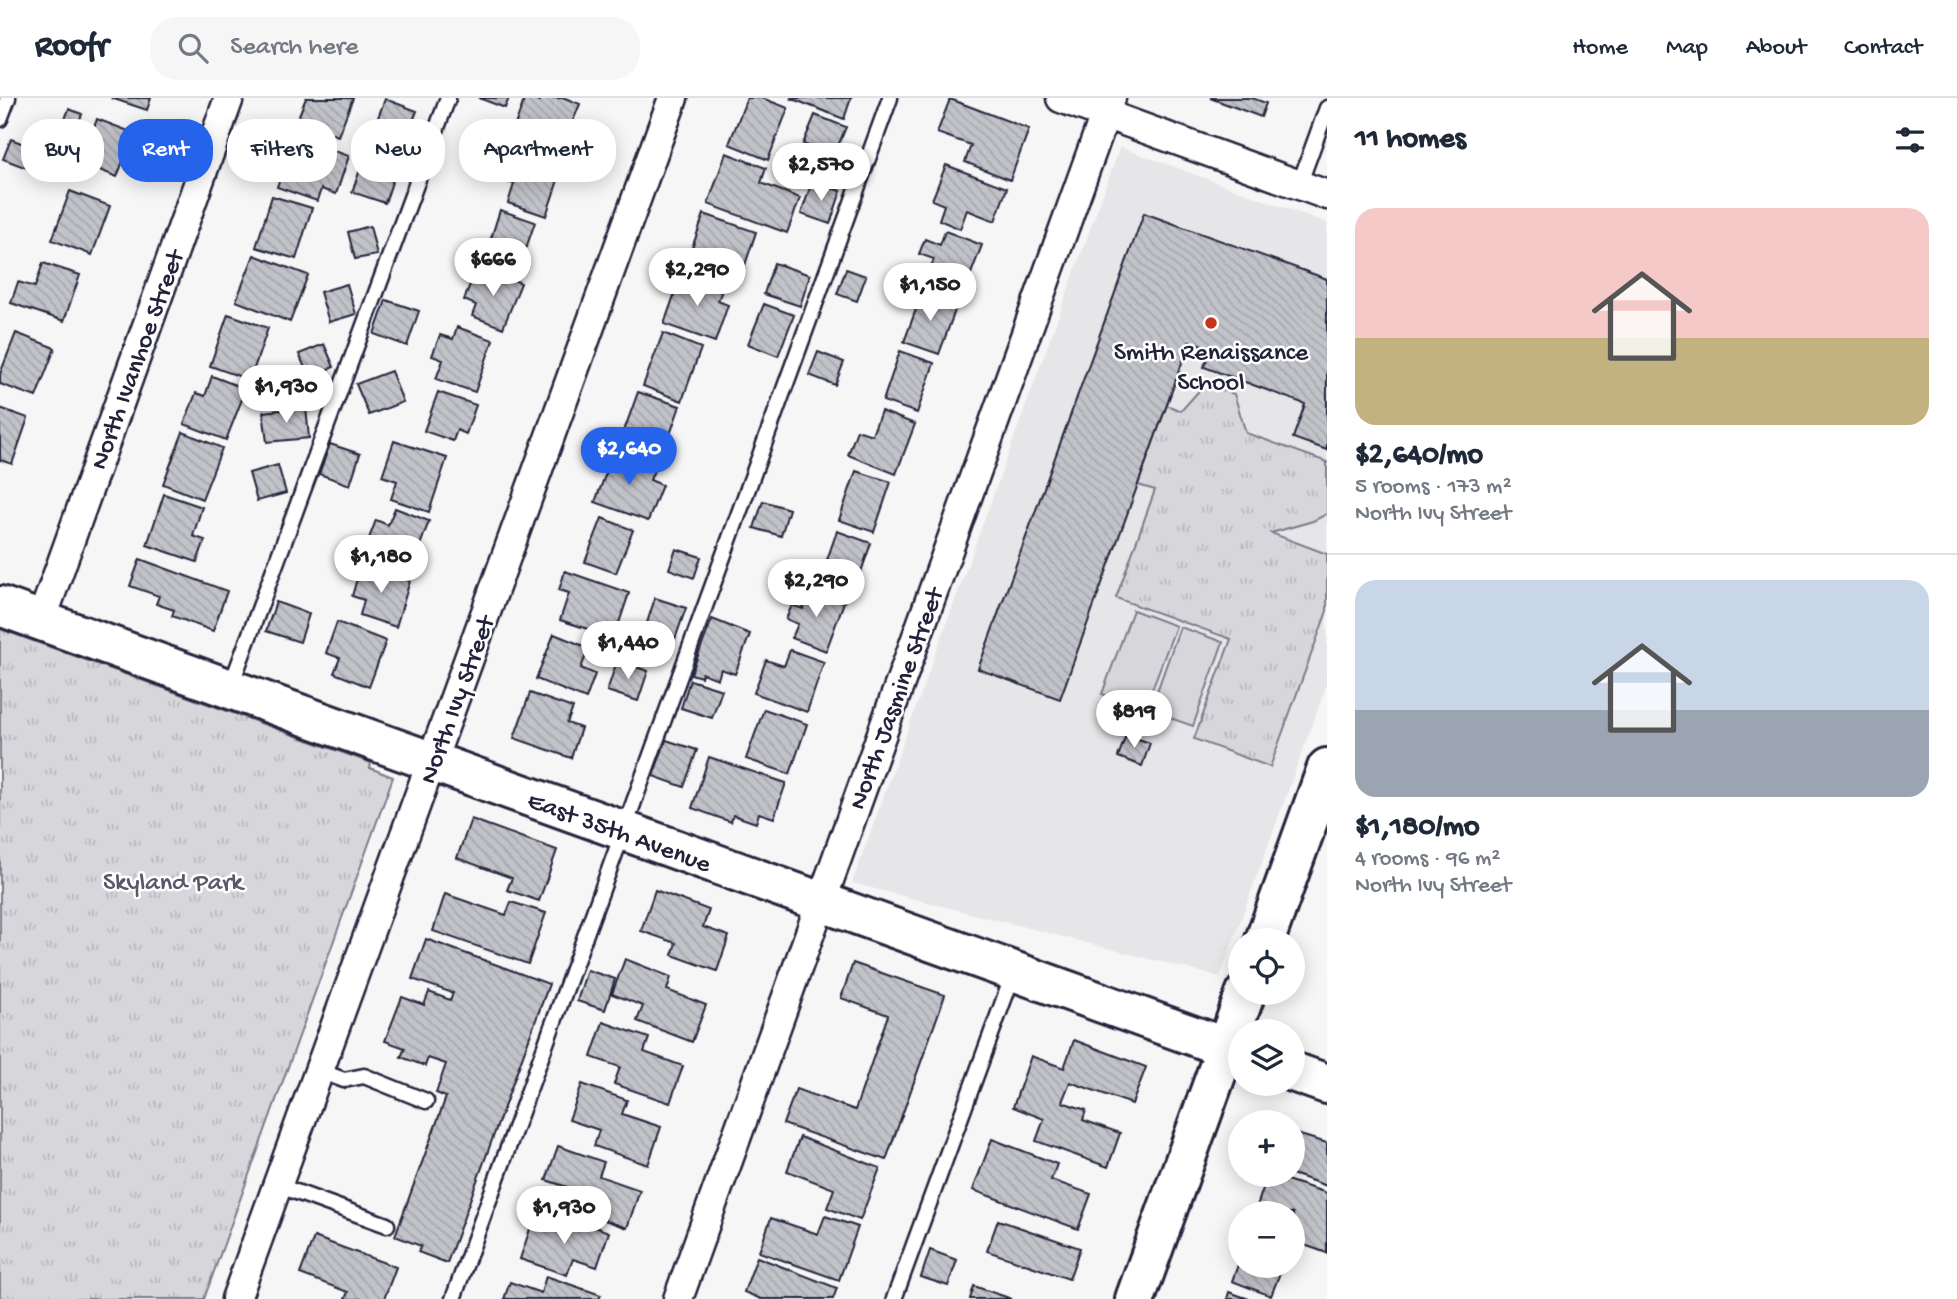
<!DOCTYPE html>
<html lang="en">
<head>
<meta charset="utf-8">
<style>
  :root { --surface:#fff; --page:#f6f6f7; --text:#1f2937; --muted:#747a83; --line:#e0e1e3; --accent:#2563eb }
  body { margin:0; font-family:"Gochi Hand",sans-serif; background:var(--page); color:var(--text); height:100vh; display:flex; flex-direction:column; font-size:26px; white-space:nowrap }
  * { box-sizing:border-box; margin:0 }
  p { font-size:23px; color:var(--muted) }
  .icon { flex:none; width:38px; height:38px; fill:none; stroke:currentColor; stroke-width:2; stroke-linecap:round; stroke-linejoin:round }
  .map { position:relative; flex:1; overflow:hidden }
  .drawer { display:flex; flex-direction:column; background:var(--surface); width:630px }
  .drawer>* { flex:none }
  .banner { position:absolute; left:21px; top:21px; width:665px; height:63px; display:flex; gap:14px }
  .tools { position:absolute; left:1228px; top:830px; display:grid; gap:14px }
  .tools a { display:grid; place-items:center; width:77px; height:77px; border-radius:50%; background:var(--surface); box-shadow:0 4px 18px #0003; font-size:35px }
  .price { position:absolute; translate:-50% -60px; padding:0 16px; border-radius:24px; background:#fff; color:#222; font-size:23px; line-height:46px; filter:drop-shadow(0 2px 4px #0008) }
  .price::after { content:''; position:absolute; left:50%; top:42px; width:21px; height:16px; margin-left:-10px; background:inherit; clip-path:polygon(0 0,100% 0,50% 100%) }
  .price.active { background:var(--accent); color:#fff }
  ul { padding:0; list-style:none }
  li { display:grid; align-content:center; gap:14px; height:371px; padding:0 28px }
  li+li { border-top:2px solid var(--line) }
  li span { display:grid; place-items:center; height:217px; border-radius:21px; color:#555 }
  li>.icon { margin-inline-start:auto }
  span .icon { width:126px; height:126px; fill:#fffc; stroke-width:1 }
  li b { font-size:30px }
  h2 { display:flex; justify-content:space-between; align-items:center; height:84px; padding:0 28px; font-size:30px }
  .pill { padding:0 24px; border-radius:28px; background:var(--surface); box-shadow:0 4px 18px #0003; font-size:24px; line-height:63px }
  .pill.active { background:var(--accent); color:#fff }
  header { display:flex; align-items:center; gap:42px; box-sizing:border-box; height:98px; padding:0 35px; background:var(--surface); border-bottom:2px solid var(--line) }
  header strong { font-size:33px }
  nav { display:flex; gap:38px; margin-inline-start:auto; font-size:24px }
  .search { width:490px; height:63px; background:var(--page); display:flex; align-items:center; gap:18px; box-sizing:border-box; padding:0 24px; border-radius:28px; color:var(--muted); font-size:26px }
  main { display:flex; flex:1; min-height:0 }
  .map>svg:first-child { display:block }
  .built { fill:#e6e6e9 }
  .grass { fill:url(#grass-tufts); stroke:#7c7c8b; stroke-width:2 }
  .pitch { fill:#d7d7db; stroke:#7c7c8b; stroke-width:2 }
  .building { fill:url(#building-back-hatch); stroke:#22223b; stroke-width:2 }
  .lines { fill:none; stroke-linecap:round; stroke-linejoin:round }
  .lane-casing { stroke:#22223b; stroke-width:19 }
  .street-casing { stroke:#22223b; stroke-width:33 }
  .secondary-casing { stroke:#22223b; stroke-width:44 }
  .lane { stroke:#fff; stroke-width:14 }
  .street { stroke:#fff; stroke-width:28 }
  .secondary { stroke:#fff; stroke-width:38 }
  .poi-dot { fill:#c8321e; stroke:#fff; stroke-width:2.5 }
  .labels { text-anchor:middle; stroke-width:5; stroke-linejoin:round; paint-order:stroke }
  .poi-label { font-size:26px; fill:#22223b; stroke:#fff }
  .street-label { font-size:26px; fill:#22223b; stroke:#fff }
  .park-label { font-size:26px; fill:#58586b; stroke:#fff }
</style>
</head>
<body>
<header>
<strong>Roofr</strong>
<div class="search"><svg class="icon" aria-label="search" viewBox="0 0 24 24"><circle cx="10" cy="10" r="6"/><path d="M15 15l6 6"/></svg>Search here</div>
<nav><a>Home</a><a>Map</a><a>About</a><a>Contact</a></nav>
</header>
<main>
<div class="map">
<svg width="1327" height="1201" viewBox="0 0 1327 1201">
  <defs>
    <pattern id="grass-tufts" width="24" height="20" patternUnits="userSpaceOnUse" patternTransform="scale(1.75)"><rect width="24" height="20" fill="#d7d7db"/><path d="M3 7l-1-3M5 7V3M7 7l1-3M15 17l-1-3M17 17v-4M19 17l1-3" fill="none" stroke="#b8b8bd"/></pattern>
    <pattern id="building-back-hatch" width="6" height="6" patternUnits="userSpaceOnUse" patternTransform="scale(1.75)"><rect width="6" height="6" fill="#c2c2c9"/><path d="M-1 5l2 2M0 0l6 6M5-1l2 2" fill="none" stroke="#a6a6ae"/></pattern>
  </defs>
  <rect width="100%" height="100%" fill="#f6f6f7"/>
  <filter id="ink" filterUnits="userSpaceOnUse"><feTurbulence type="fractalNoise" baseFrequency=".0143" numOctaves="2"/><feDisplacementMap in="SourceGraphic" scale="14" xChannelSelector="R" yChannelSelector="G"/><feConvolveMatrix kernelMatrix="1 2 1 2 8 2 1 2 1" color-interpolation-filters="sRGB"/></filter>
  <g filter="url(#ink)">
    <!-- built -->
    <path class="built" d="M1120,49L1327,125V586L1220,879L852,785Z"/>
    <!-- grass -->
    <path class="grass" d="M1205,286L1234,296L1246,335L1327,364V416L1313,423L1271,435L1327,456V513L1270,669L1194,641L1231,541L1116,500L1155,392L1138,387L1167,307L1181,313Z
      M0,531L371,665L370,670L393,679L204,1201H0Z"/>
    <!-- pitch -->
    <path class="pitch" d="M1133,512L1176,528L1144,612L1102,596Z
      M1180,529L1223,544L1193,628L1150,613Z"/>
    <!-- building -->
    <path class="building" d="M111,0H151L147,12Z
      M306,0H353L338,38L297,22Z
      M479,0H509L505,10Z
      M525,0L540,3L541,0H565L580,6L563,47L515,27Z
      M747,0H762L788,10L768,62L729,46Z
      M790,0H851L844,21Z
      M1210,0H1252L1266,5L1261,19Z
      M385,1L417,13L404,45L373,33Z
      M950,1L1029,31L1010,82L965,64L971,47L937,35Z
      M69,11L82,16L76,32L91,38L97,21L134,35L117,79L52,53Z
      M815,17L846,29L834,58L803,46Z
      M294,39L349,58L336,96L321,91L317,103L277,89Z
      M11,41L59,60L51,79L3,61Z
      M527,51L564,64L546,118L508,105L514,86L500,82L508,58L522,63Z
      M726,55L766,70L761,85L800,100L787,135L708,106Z
      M364,61L396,72L385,105L352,94Z
      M946,67L1007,90L995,123L967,112L960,131L939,122L944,107L932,102Z
      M812,84L841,93L830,126L801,116Z
      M70,93L110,108L92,157L52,142Z
      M272,98L312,110L296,161L256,149Z
      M500,112L535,124L522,162L488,150Z
      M1144,115L1327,181V251L1325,257L1327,258V352L1293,340L1305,306L1204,269L1211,250L1190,243L1060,601L978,571Z
      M704,116L756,134L739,185L686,167Z
      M370,128L377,157L355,161L348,134Z
      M945,133L982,147L962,199L925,185L934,161L919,156L925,141L940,147Z
      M254,157L308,177L290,224L236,203Z
      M43,165L80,177L64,223L11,205L18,184L35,189Z
      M774,165L810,177L800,208L764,196Z
      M846,171L866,178L857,203L837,196Z
      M487,172L521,185L503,230L472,218L476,207L464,202L472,181L483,185Z
      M682,175L723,189L718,203L728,207L715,244L664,226Z
      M347,186L356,216L329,224L320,194Z
      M922,195L957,207L939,256L904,244Z
      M386,202L419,213L407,248L374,236Z
      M764,206L794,217L778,258L748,246Z
      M228,216L268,230L250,282L210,268Z
      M457,229L493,242L475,294L436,281L443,262L432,258L440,237L453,241Z
      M16,235L55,250L36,299L0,286V276Z
      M663,235L701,250L682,303L643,288Z
      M324,246L334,269L309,279L299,256Z
      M900,253L934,265L917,315L883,303Z
      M818,254L844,264L835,287L809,277Z
      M391,273L403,304L369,317L356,286Z
      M212,278L246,291L226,342L184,326L196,295L205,298Z
      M438,294L476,307L466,336L457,332L453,343L424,333Z
      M638,294L680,308L661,362L619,347Z
      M306,309L309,340L267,344L263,314Z
      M0,310L28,320L12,366L0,362Z
      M881,313L915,326L896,376L848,357L857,332L872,337Z
      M183,334L222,350L202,401L163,386Z
      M394,343L447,360L429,414L391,401L397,383L382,378Z
      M330,346L360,356L350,387L319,376Z
      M614,354L655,370L650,382L662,387L648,423L595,404Z
      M278,367L286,395L257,403L249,375Z
      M856,373L891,384L874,434L839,422Z
      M164,396L202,409L193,438L205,442L197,464L147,447Z
      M763,403L789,411L781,438L754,430Z
      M395,410L429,423L412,469L365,451L376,422L388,427Z
      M602,420L633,432L616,475L585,464Z
      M837,433L871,445L853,497L819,485Z
      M676,451L701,459L694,480L669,471Z
      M140,461L227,493L213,533L172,518L174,512L156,506L159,498L130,488Z
      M361,467L410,483L396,529L360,517L364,502L352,498Z
      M565,473L629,495L617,531L603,527L600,535L560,522L569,495L559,492Z
      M810,491L844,504L826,553L792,540L798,526L786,521L792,507L803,511Z
      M655,500L686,510L675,541L645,531Z
      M276,504L309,516L300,544L266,533Z
      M712,521L750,536L735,576L721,571L718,581L702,575L701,579L691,576Z
      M337,524L386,543L369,589L334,575L340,560L326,555Z
      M554,536L589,550L581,570L595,576L586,601L536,581Z
      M790,552L824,564L807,614L754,595L766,562L784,568Z
      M617,563L648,573L638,603L607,593Z
      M690,582L722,592L712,620L681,610Z
      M530,595L573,610L567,625L581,630L571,660L514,640Z
      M764,611L807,626L790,676L746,661Z
      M1126,637L1150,645L1142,668L1118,659Z
      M666,642L697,652L684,689L653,678Z
      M709,659L786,685L774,720L759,715L756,725L733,717L731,724L692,710Z
      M471,721L557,752L539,803L507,792L512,780L457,760Z
      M655,792L709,812L703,829L729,838L717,873L672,857L676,845L641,833Z
      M445,796L506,817L511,804L546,815L528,866L433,833Z
      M426,841L549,886L447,1165L418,1154L421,1148L395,1138L446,999L436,995L446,966L428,960L425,968L401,959L405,950L385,943L402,899L424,907L429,894L450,902L453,895L412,881Z
      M625,861L671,879L667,892L706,907L692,944L637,923L643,908L612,896Z
      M853,865L945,897L886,1062L783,1026L796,991L855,1012L888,917L841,900Z
      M587,872L615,881L605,912L577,903Z
      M603,924L649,940L644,954L683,968L670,1005L614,986L620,969L591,959Z
      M1074,942L1146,969L1132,1006L1070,984L1062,1004L1086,1012L1083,1022L1120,1035L1108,1069L1036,1043L1044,1021L1013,1009L1031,958L1064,970Z
      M582,986L627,1002L622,1016L661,1029L648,1067L594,1048L599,1032L569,1022Z
      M1293,1035L1327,1045V1088L1292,1076Z
      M800,1039L880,1070L860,1122L827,1110L834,1091L787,1073Z
      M992,1041L1057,1066L1051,1082L1091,1096L1078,1131L973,1092Z
      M558,1048L604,1064L599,1078L640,1092L627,1130L570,1110L576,1092L546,1082Z
      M1268,1076L1327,1095V1155L1293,1143L1297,1125L1293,1124V1115H1267L1256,1111Z
      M825,1118L858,1129L839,1182L759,1154L771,1120L818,1136Z
      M567,1119L609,1134L597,1169L573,1161L567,1177L520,1161L532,1125L562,1135Z
      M998,1122L1080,1150L1069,1181L987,1153Z
      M314,1139L396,1169L384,1201H345L348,1194L300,1176Z
      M930,1152L957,1162L948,1188L921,1179Z
      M757,1159L837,1190L833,1201H761L744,1194Z
      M1241,1159V1167H1283L1271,1198L1232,1183Z
      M546,1178L601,1197L599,1201H504L510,1184L541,1195Z
      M974,1188L1012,1201H970Z
      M1229,1194L1249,1201H1227Z"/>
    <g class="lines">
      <!-- lane casing -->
      <g class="lane-casing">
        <path id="lane" d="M0,21L8,0
          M1299,87L1327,10
          M230,590L448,0
          M320,973L344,982L364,978L426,1003
          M277,1087L387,1127
          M453,1201L890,0
          M894,1201L1014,874"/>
      </g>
      <!-- street casing -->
      <g class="street-casing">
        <path id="street" d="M1061,0L1327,97
          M41,523L229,0
          M236,1201L673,0
          M678,1201L1111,0"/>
      </g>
      <!-- secondary casing -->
      <g class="secondary-casing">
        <path id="secondary" d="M0,508L1241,955
          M1265,842L1327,670
          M1293,974L1327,986
          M1135,1201L1246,894"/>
      </g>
      <!-- lane -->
      <use href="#lane" class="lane"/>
      <!-- street -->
      <use href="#street" class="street"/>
      <!-- secondary -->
      <use href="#secondary" class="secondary"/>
    </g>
  </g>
  <!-- markers -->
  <circle class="poi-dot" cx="1211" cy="225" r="7"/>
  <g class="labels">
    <!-- poi labels -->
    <g class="poi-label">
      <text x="1211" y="261">Smith Renaissance<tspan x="1211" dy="30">School</tspan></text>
    </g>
    <!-- street labels -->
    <g class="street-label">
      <text transform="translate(135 261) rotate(-70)" y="9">North Ivanhoe Street</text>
      <text transform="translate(894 600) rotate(-70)" y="9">North Jasmine Street</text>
      <text transform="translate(455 601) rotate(-70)" y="9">North Ivy Street</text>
      <text transform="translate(620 732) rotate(20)" y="9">East 35th Avenue</text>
    </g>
    <!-- park labels -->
    <g class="park-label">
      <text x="173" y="791">Skyland Park</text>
    </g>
  </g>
</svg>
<div class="tools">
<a><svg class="icon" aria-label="locate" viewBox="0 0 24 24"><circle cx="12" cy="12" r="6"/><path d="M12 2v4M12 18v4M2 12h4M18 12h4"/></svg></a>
<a><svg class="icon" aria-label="layers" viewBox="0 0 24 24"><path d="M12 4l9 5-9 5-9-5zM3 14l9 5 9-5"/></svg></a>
<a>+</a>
<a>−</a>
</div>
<b class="price" style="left:821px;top:105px">$2,570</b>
<b class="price" style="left:493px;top:200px">$666</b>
<b class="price" style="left:697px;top:210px">$2,290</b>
<b class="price" style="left:930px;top:225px">$1,150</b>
<b class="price" style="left:286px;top:327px">$1,930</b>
<b class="price active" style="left:629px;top:389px">$2,640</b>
<b class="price" style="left:381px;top:497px">$1,180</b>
<b class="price" style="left:816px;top:521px">$2,290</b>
<b class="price" style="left:628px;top:583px">$1,440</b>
<b class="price" style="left:1134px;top:652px">$819</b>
<b class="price" style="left:564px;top:1148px">$1,930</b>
<div class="banner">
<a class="pill">Buy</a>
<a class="pill active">Rent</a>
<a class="pill">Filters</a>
<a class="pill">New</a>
<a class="pill">Apartment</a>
</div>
</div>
<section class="drawer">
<h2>11 homes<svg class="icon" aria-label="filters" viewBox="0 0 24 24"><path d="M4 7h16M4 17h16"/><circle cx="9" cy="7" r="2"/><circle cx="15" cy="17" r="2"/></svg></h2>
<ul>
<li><span style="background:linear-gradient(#f6c9c9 60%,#c2b280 0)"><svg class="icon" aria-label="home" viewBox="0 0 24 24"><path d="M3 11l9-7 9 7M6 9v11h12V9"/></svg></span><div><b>$2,640/mo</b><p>5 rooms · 173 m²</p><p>North Ivy Street</p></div></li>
<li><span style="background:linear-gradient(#c9d6e8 60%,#9aa5b1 0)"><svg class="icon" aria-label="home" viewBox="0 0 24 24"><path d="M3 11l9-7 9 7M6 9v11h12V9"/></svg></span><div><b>$1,180/mo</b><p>4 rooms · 96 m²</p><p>North Ivy Street</p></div></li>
</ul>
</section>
</main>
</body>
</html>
